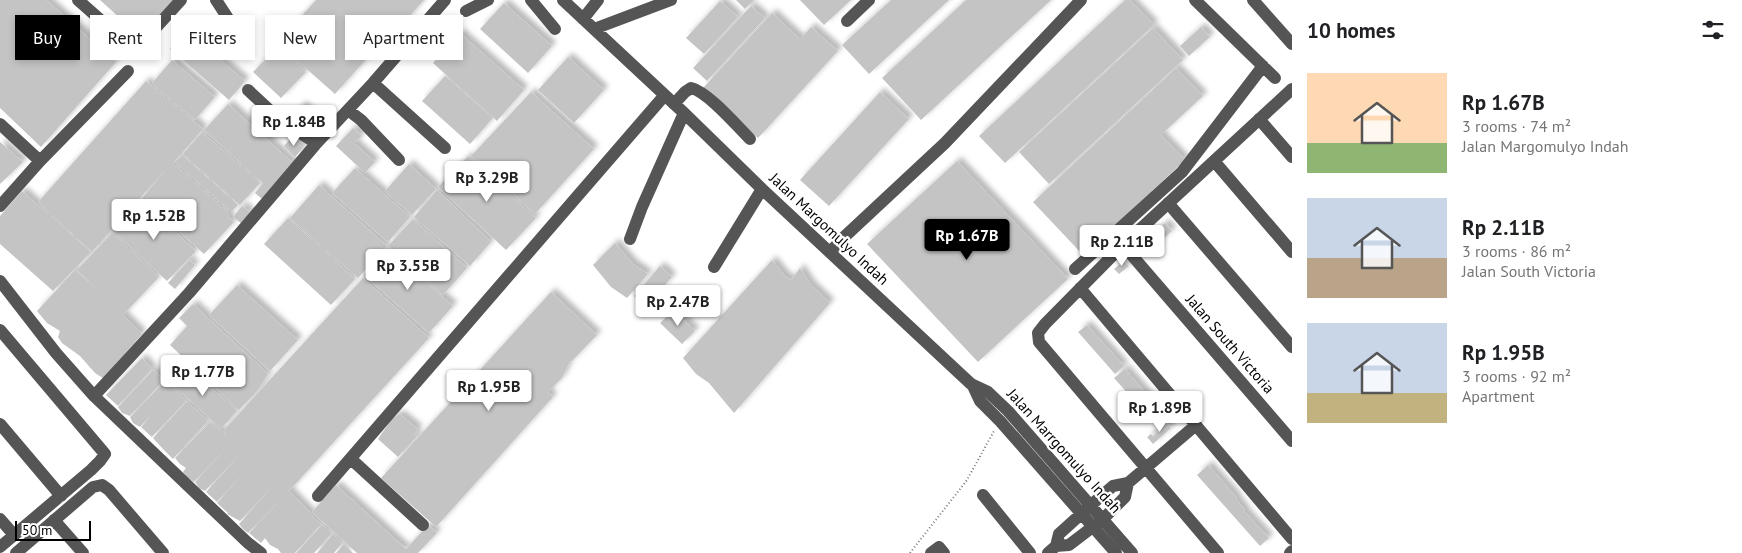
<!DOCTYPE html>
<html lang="en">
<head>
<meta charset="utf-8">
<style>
  :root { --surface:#fff; --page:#f2f2f2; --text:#202124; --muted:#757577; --accent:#000 }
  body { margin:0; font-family:"PT Sans",sans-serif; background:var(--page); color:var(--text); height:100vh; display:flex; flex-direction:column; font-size:19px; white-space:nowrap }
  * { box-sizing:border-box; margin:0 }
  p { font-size:16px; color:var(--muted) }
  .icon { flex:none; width:28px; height:28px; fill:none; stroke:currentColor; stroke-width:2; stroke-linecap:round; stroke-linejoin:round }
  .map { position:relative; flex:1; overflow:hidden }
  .panel { display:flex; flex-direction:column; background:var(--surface); width:450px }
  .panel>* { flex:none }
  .top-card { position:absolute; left:15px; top:15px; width:475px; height:45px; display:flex; gap:10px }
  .scale { position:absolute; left:15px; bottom:12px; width:76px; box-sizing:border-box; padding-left:5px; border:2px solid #000; border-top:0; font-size:14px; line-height:18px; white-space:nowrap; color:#000; -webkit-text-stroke:4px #fff; paint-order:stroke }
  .price { position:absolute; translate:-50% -42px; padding:0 11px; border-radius:5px; background:#fff; color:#222; font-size:16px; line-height:32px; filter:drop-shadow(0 1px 2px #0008) }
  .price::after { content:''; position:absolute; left:50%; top:30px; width:15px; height:11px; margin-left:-8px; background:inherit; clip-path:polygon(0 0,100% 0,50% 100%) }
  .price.selected { background:var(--accent); color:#fff }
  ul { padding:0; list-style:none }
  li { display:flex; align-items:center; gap:15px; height:125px; padding:0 15px }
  li span { display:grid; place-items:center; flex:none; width:140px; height:100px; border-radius:0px; color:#555 }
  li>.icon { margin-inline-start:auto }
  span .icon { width:60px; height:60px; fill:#fffc; stroke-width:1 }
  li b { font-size:21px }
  h2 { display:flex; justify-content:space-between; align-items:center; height:60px; padding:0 15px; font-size:21px }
  .tag { padding:0 18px; border-radius:0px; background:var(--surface); box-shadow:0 2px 8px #0003; font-size:18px; line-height:45px }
  .tag.selected { background:var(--accent); color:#fff }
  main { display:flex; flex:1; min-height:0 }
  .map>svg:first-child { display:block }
  .building { fill:#c4c4c4; filter:url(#shadow) }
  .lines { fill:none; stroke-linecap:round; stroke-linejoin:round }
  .path { stroke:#777; stroke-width:2; stroke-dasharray:1 2.5; stroke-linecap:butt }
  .minor { stroke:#555; stroke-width:12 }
  .labels { text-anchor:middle; stroke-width:4.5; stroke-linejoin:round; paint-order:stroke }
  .street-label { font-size:15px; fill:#000; stroke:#fff }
</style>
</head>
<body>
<main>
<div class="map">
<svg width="1292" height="553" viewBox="0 0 1292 553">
  <defs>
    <filter id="shadow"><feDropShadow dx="4.5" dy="-4.5" stdDeviation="2.5" flood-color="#0004"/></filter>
  </defs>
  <rect width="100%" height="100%" fill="#fff"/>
  <!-- building -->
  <path class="building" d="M0,0H46L116,62L41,147L0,108Z
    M100,0H176L142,38Z
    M316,0H424L398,29L395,27L335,94L277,43Z
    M736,0H754L745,9Z
    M800,0H851L824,25Z
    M891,0H949L869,74L842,45Z
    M966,0H1051L921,120L882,78Z
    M1125,0H1130L1154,25L1005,163L979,136Z
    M720,1L738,17L704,54L686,38Z
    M504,3L552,46L528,73L480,29Z
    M751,6L765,18L707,81L693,68Z
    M772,13L800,39L811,27L838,51L758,138L703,88Z
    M1201,27L1210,37L1189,56L1180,46Z
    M1153,28L1183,60L1049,184L1019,152Z
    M186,31L245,81L229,100L170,49Z
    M460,33L524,90L497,121L433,63Z
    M278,46L306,72L281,98L253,72Z
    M568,57L604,90L574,123L538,90Z
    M172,60L215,97L195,120L152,83Z
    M1176,68L1203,96L1161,135L1185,160L1083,255L1033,202Z
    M445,76L493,118L470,144L422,101Z
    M146,81L203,129L173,163L229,213L228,217L234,222L204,254L142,198L168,167L92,252L38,202Z
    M531,92L594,149L535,214L471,156Z
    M880,92L909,119L829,206L800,180Z
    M228,104L294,164L262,199L255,193L263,183L204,130Z
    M302,105L326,126L315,139L291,118Z
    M353,128L362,136L354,143L375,162L365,173L336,146Z
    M202,132L260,183L240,205L183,154Z
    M292,137L303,148L295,157L284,146Z
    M0,142L23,162L0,184Z
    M182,155L238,205L231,212L175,162Z
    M468,156L536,218L506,250L438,187Z
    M957,161L1068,279L978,362L867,244Z
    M409,164L436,189L412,215L385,191Z
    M355,168L410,217L388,242L332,193Z
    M319,185L387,246L358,278L290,218Z
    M437,190L491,242L470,266L414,217Z
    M22,191L91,252L53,291L0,244V216Z
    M141,201L196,251L167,281L113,231Z
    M242,206L250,212L241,223L233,217Z
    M288,218L355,279L331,305L264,244Z
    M413,219L467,268L443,295L388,246Z
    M1165,223L1172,231L1143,256L1137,249Z
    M112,233L159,277L123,315L142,334L103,378L95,373L80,356L62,343L58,337L60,331L47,323L37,311L75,270L100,292L77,270Z
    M615,243L633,264L648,274L627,298L611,287L593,265Z
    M387,248L453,306L429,333L364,275Z
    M189,260L195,265L175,289L168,283Z
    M772,260L785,276L791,280L800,268L811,285L830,303L734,413L709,383L696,374L683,358Z
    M1124,261L1129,266L1119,274L1114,269Z
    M660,266L672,277L652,299L644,292L638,299L634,296Z
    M363,278L429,338L289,491L248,533L243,529L239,524L277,481L240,521L227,514L267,471L228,513L217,503L251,465L217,502L206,492L244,450L205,491L199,488L195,482L233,441L194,482L188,478L183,472L186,468L180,464L175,458L210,422L228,437L223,431Z
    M237,285L298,340L270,371L209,315Z
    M551,292L597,335L571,362L570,361L562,378L548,392L553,397L436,527L381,478Z
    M193,304L268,374L258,390L239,410L170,345L187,326L179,318Z
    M674,310L695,331L682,344L660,323Z
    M1087,325L1124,366L1115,374L1078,332Z
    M142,358L152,369L118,406L106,395Z
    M184,363L237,411L221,429L171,383Z
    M1125,369L1164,414L1154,423L1114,378Z
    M153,370L164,380L130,416L122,413L118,407Z
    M166,380L186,401L152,437L141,427L159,407L140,427L133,423L130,417Z
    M187,401L208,421L173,459L163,449L196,414L163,449L153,438Z
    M398,415H401L418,429L415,434L417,436L398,457L378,439L392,419Z
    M1165,421L1171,428L1153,444L1147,437L1151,434L1153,436L1161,429L1159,426Z
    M1208,465L1237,498L1236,499L1245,510L1244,511L1269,538L1260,546L1197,475Z
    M336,485L406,549L428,525L437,533L418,553H357L312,512Z
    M289,491L321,524L295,553H281L278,549L270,545L265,538L261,543L249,533Z
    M322,525L332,533L314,553H296Z
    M333,534L342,543L334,553H317Z
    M344,544L353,553H336Z"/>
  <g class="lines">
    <!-- path -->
    <path class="path" d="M910,553L967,480L994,431"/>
    <!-- minor -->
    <path class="minor" d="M78,0L122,39
      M216,0L235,29
      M531,0L555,29
      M563,0L684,113L762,189L971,384L988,392L1008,411L1132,553
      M1195,0L1275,78
      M1253,0L1292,44
      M466,11L488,0
      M583,19L598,0
      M847,21L869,0
      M594,29L671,0
      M151,33L181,0
      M373,83L445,148
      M248,90L279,119L311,140L315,145
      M674,104L685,92L691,88C708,92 737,126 750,139
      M348,110L361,120L399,160
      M1259,119L1292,157
      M0,124L40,161
      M1214,161L1292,252
      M1168,203L1292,347
      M0,206L40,161L128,71
      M630,239L642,207L684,113
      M1123,245L1292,441
      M830,252L842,239L945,143L1081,0
      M714,267L762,189
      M1075,269L1182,172L1263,66
      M0,281L56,353L94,396L248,543L261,553
      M1080,288L1292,539
      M0,330L105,454L100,461L91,470L0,547
      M973,386L980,401L1000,421L1116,553
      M94,396L189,293L315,145L373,83L445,0
      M0,424L61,496
      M351,459L423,525
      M983,495L1030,553
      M318,496L664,96
      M0,519L14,535
      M54,520L83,553
      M1056,546L1069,545L1103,519L1125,497L1128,483
      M16,553L93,487L102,485L109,490L163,553
      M931,553L939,547L944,553
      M1048,553L1056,546L1059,534L1091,505L1113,486L1128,483L1196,425
      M1218,553L1039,342L1038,333L1045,324L1123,245L1292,89
      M1290,553L1292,551"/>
  </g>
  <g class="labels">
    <!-- street labels -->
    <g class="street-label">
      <text transform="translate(829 229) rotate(43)" y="5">Jalan Margomulyo Indah</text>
      <text transform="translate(1230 344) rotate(49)" y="5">Jalan South Victoria</text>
      <text transform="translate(1064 451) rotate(48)" y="5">Jalan Marrgomulyo Indah</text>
    </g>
  </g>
</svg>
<div class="scale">50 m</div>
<b class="price" style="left:294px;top:147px">Rp 1.84B</b>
<b class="price" style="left:487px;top:203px">Rp 3.29B</b>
<b class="price" style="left:154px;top:241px">Rp 1.52B</b>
<b class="price selected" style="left:967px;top:261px">Rp 1.67B</b>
<b class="price" style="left:1122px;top:267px">Rp 2.11B</b>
<b class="price" style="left:408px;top:291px">Rp 3.55B</b>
<b class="price" style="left:678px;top:327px">Rp 2.47B</b>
<b class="price" style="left:203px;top:397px">Rp 1.77B</b>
<b class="price" style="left:489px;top:412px">Rp 1.95B</b>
<b class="price" style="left:1160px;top:433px">Rp 1.89B</b>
<div class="top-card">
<a class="tag selected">Buy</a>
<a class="tag">Rent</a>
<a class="tag">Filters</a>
<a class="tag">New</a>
<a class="tag">Apartment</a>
</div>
</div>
<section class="panel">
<h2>10 homes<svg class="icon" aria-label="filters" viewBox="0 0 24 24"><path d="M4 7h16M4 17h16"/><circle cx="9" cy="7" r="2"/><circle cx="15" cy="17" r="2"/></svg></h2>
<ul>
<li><span style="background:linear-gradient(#ffd9b3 70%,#8fb573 0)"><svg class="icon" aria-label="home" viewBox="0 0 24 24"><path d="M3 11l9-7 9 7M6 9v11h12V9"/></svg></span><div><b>Rp 1.67B</b><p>3 rooms · 74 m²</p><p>Jalan Margomulyo Indah</p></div></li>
<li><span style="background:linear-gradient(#c9d6e8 60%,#b9a48a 0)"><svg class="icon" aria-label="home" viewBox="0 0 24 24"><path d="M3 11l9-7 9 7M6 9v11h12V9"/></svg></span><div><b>Rp 2.11B</b><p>3 rooms · 86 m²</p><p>Jalan South Victoria</p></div></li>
<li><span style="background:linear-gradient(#c9d6e8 70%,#c2b280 0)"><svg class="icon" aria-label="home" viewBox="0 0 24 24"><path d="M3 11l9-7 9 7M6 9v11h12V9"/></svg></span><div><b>Rp 1.95B</b><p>3 rooms · 92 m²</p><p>Apartment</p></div></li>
</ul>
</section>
</main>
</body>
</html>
